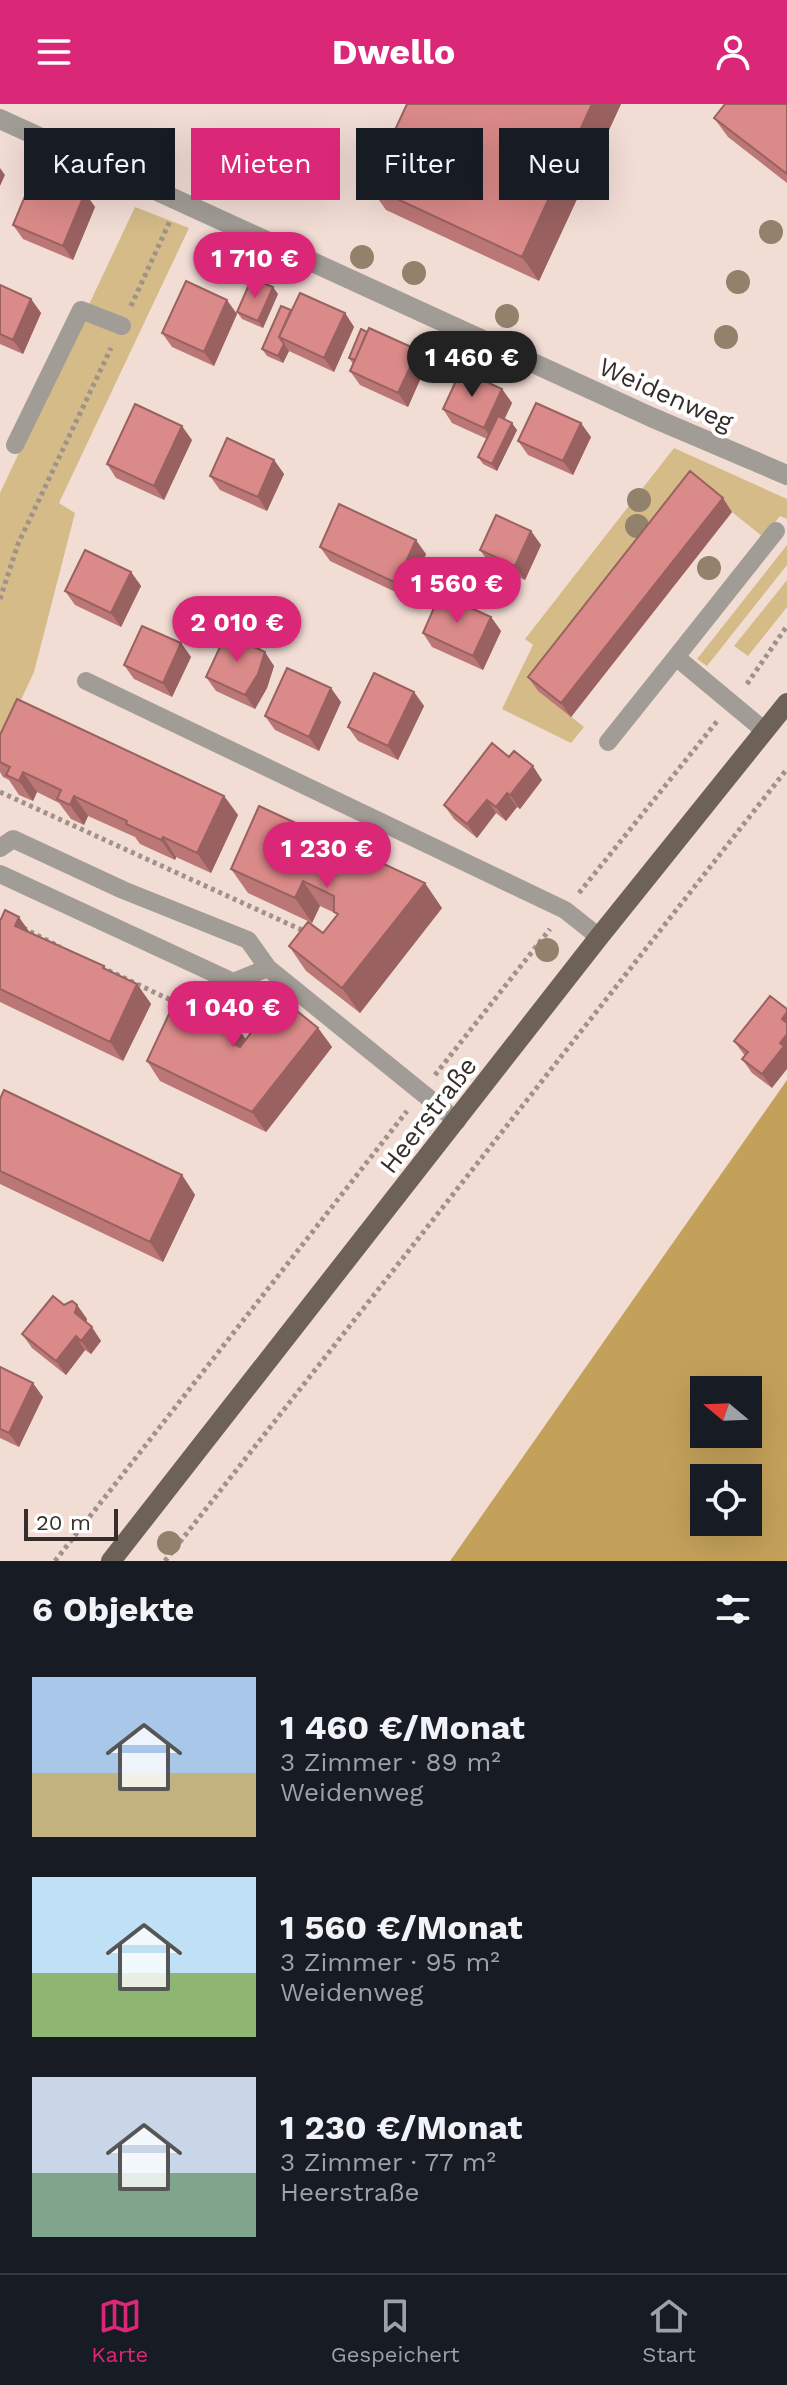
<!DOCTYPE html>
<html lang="de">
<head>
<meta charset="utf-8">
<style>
  :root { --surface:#171b24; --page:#242831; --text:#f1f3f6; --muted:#9ea1a6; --line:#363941; --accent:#db2777 }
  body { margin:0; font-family:"Work Sans",sans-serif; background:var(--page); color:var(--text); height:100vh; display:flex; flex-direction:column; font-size:30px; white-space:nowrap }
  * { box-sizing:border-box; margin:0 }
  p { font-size:26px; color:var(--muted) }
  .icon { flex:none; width:44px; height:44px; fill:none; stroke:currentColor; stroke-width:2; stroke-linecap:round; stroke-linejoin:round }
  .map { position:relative; height:1457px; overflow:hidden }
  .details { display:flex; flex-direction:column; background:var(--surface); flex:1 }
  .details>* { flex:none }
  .guide { position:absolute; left:24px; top:24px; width:740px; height:72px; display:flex; gap:16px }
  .needle { width:52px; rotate:289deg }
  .tools { position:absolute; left:690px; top:1272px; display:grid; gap:16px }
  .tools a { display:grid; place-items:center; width:72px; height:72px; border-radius:0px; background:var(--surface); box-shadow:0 8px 32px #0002; font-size:40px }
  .scale { position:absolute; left:24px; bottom:20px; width:94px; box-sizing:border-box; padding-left:8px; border:4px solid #362e2b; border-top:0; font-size:22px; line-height:28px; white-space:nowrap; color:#362e2b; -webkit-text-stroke:6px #fff; paint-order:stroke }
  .price { position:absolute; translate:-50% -68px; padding:0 18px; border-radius:28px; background:var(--accent); color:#fff; font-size:26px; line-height:52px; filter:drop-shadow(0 2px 4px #0008) }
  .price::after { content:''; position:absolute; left:50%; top:48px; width:24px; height:18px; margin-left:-12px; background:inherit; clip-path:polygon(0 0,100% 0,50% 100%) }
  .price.active { background:#222; color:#fff }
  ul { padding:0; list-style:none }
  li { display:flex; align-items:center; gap:24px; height:200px; padding:0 32px }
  li span { display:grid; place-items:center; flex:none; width:224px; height:160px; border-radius:0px; color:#555 }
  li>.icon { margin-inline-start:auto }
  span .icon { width:96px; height:96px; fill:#fffc; stroke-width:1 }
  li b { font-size:34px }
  h2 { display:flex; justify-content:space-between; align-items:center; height:96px; padding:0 32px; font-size:34px }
  .chip { padding:0 28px; border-radius:0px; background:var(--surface); box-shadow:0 8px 32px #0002; font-size:28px; line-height:72px }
  .chip.active { background:var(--accent); color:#fff }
  header { display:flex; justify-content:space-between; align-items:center; height:104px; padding:0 32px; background:var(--accent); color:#fff; font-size:36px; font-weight:700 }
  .dock { display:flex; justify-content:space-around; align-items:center; height:112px; border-top:2px solid var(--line); background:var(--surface); font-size:22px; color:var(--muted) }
  .dock a { display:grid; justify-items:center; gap:4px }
  .dock .active { color:var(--accent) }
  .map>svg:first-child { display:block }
  .green { fill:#d4bb88 }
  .forest { fill:#c4a15a; fill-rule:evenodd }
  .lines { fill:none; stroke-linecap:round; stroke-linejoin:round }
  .path { stroke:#a1918b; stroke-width:5; stroke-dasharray:4 4; stroke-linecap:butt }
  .service { stroke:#a29c96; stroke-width:18 }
  .minor { stroke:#a29c96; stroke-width:20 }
  .primary { stroke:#6d6158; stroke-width:20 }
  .tree { fill:#92816b }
  .wall { fill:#bb7776 }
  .shaded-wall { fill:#996160 }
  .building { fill:#da8a89; stroke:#996160; stroke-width:2 }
  .labels { text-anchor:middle; stroke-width:8; stroke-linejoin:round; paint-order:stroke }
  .street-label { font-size:26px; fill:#362e2b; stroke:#fff }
</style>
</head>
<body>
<header><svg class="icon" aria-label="menu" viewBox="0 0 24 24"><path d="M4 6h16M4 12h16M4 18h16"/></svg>Dwello<svg class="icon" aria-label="person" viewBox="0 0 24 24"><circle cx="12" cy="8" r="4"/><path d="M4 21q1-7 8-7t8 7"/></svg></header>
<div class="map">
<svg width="787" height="1457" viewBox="0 0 787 1457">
  <rect width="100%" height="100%" fill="#f2ddd5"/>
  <!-- green -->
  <path class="green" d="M135,103L189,124L59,399L75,409L34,568L0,641V389Z
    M674,344L787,395V415L780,412L763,433L732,408L538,586L584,623L571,639L502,605L533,541L525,535Z
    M787,441V461L707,562L697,555Z
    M787,476V503L748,552L734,542Z"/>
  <!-- forest -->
  <path class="forest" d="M787,976V1457H450ZM704,1286H748V1330H704ZM704,1374H748V1418H704Z"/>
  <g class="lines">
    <!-- path -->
    <path class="path" d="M131,202L170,117
      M0,495L18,440L111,244
      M747,580L787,522
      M0,688L304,827
      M579,789L718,616
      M23,824L60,843
      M101,863L179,900
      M236,925L243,927L257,910
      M435,971L550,825
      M55,1457L407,1007
      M165,1457L787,665"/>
    <!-- service -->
    <path class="service" d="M15,341L81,206L122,222
      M676,553L776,427
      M86,577L565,806L599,833
      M608,638L676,553L765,627
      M0,744L13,735L123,786L248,836L268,864L457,1017
      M0,770L233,878L268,864"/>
    <!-- minor -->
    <path class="minor" d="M0,15L651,313L787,371"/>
    <!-- primary -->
    <path class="primary" d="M111,1457L599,833L787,599"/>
  </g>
  <!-- trees -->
  <g class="tree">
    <circle cx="771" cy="128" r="12"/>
    <circle cx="362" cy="153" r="12"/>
    <circle cx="414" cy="169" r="12"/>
    <circle cx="738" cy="178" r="12"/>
    <circle cx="507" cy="212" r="12"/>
    <circle cx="726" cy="233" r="12"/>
    <circle cx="639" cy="396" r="12"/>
    <circle cx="637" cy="422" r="12"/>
    <circle cx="709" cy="464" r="12"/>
    <circle cx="547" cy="846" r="12"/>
    <circle cx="169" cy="1439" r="12"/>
  </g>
  <!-- wall -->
  <path class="wall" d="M407,0H621L539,177L386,106L369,82Z
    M787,0V79L728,33L714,14Z
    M85,89L95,103L73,156L23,135L13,121Z
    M0,181L31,195L41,209L23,250L0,240Z
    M278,190L263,224L242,215L237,208Z
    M291,206L345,209L354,223L334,268L289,247L283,259L267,252L262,245Z
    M237,210L214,262L172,243L162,229Z
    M418,246L427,260L408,303L360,281L350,267L353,260L349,254Z
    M502,285L512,299L504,315L517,326L497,367L483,360L478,353L487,335L452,319L443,305Z
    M591,333L573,371L528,351L518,337Z
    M192,336L164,396L116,374L107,360Z
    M274,356L284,370L267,407L220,386L210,372Z
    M732,408L571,613L538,587L528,573Z
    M531,427L541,441L525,476L490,460L480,446Z
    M320,443L426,450L406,493L330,457Z
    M131,468L141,482L121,523L75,501L65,487Z
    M491,513L501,527L483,566L432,543L423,529Z
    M237,535L256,539L274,562L267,584L255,605L216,587L206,573Z
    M181,539L191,553L172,593L134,575L124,561Z
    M414,588L424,602L398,656L358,637L348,623Z
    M341,598L319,647L275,626L265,612Z
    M0,631L224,692L238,711L211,769L176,753L175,756L140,740L135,733L88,712L84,721L71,715L59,699L37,688L33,697L19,691L9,676L3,673L0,668Z
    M509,653L542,676L520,705L517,703L506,717L496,709L477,734L454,715L444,701Z
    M231,765L442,804L360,909L306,867L289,842L323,829L337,811L335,809L320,802L312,819L248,789Z
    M0,815L137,880L151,900L123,957L0,898Z
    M770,892L772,984L752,969L742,955L745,952L734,937Z
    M246,906L318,924L332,943L266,1028L160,977L147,957L239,926L246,935L257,921Z
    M0,995L182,1071L195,1091L163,1158L0,1080Z
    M64,1201H77L87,1215L86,1218L101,1237L91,1250L85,1246L66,1271L32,1244L22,1230Z
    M0,1263L43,1293L19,1343L0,1334Z"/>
  <!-- shaded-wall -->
  <path class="shaded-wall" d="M592,0H621L539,177L522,153Z
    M0,64L5,71L0,82Z
    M85,89L95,103L73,156L63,142Z
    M273,183L278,190L263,224L258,217Z
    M31,195L41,209L23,250L13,236Z
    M227,196L237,210L214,262L204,248Z
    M345,209L354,223L334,268L324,254Z
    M284,240L289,247L283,259L278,252Z
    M418,246L427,260L408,303L398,289Z
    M502,285L512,299L494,338L484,324Z
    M512,319L517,326L497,367L492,360Z
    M581,319L591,333L573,371L563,357Z
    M182,322L192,336L164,396L154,382Z
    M274,356L284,370L267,407L258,393Z
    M723,394L732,408L571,613L561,599Z
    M531,427L541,441L525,476L515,462Z
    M416,436L426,450L406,493L396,479Z
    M131,468L141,482L121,523L111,509Z
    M491,513L501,527L483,566L473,552Z
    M181,539L191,553L172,593L163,579Z
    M256,539L264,551L265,548L274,562L267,584L255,605L245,591L254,543Z
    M331,584L341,598L319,647L309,633Z
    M414,588L424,602L398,656L388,642Z
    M533,662L542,676L520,705L510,691Z
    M23,668L37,688L33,697L19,677Z
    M507,689L517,703L506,717L496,703Z
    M74,692L88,712L84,721L70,701Z
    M224,692L238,711L211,769L197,749Z
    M487,696L496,709L477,734L467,720Z
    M163,733L176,753L175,756L161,736Z
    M303,777L320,802L312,819L295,794Z
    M425,779L442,804L360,909L342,884Z
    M19,813L33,833L15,822Z
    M137,880L151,900L123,957L110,938Z
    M787,908V923L782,915Z
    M318,924L332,943L266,1028L252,1008Z
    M239,926L253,946L247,960L233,940Z
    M787,930V965L772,984L762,970L780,939Z
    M182,1071L195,1091L163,1158L150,1138Z
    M77,1201L87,1215L85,1223L75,1209Z
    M92,1223L101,1237L91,1250L81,1237Z
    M76,1232L85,1246L66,1271L56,1257Z
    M33,1279L43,1293L19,1343L9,1329Z"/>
  <!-- building -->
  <path class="building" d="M407,0H592L522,153L369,82Z
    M725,0H787V70L714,14Z
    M35,68L85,89L63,142L13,121Z
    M252,174L273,183L258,217L237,208Z
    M186,177L227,196L204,248L162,229Z
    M0,181L31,195L13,236L0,230Z
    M300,189L345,209L324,254L279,233Z
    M281,202L291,206L279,233L284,240L278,252L262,245Z
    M369,224L418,246L398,289L350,267Z
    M361,225L367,228L355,256L349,254Z
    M461,266L502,285L484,324L443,305Z
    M536,299L581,319L563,357L518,337Z
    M135,300L182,322L154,382L107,360Z
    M498,312L512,319L492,360L478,353Z
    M227,334L274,356L258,393L210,372Z
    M690,367L723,394L561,599L528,573Z
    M339,400L416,436L396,479L320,443Z
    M496,411L531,427L515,462L480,446Z
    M85,446L131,468L111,509L65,487Z
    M440,490L491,513L473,552L423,529Z
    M142,522L181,539L163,579L124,561Z
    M226,530L237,535L239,531L245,533L256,539L254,543L265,548L258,570L245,591L206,573Z
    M287,564L331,584L309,633L265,612Z
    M374,569L414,588L388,642L348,623Z
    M17,595L224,692L197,749L163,733L161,736L126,720L127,717L74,692L70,701L57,695L61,686L23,668L19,677L6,671L10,663L0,658V631Z
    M492,639L509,653L514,647L533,662L510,691L507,689L496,703L487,696L467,720L444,701Z
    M259,702L425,779L342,884L289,842L308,818L323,829L338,810L334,808V792L303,777L295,794L231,765Z
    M5,806L19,813L15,822L104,862L103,864L137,880L110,938L0,885V815H1Z
    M265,881L318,924L252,1008L147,957L176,895L239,926L233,940L240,943L260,917L246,906Z
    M770,892L787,905V908L782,915L787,919V930L780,939L784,942L762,970L742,955L748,948L734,937Z
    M4,986L182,1071L150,1138L0,1067V995Z
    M53,1192L64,1201L72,1197L77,1201L75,1209L92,1223L81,1237L76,1232L56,1257L22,1230Z
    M0,1263L33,1279L9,1329L0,1325Z"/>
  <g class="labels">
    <!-- street labels -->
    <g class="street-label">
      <text transform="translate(666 290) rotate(24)" y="9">Weidenweg</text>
      <text transform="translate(428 1011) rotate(-52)" y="9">Heerstraße</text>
    </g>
  </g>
</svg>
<div class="tools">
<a><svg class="needle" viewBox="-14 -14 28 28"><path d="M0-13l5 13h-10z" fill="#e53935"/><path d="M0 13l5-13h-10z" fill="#9ea1a6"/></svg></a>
<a><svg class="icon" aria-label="locate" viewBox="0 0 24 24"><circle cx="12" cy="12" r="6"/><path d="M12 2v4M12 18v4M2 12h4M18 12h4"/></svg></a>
</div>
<div class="scale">20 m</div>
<b class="price" style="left:255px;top:196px">1 710 €</b>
<b class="price active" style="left:472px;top:295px">1 460 €</b>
<b class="price" style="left:457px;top:521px">1 560 €</b>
<b class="price" style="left:237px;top:560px">2 010 €</b>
<b class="price" style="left:327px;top:786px">1 230 €</b>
<b class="price" style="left:233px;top:945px">1 040 €</b>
<div class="guide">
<a class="chip">Kaufen</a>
<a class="chip active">Mieten</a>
<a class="chip">Filter</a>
<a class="chip">Neu</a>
</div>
</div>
<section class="details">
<h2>6 Objekte<svg class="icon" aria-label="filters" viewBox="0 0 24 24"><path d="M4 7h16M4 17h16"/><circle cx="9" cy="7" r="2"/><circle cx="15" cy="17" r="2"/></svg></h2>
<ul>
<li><span style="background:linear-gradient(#a9c7e8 60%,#c2b280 0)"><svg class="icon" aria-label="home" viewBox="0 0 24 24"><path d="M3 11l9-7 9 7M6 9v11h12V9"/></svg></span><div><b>1 460 €/Monat</b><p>3 Zimmer · 89 m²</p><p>Weidenweg</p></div></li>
<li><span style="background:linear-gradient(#bfe0f5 60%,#8fb573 0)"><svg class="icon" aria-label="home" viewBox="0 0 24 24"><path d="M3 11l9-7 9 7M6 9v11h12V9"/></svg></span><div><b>1 560 €/Monat</b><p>3 Zimmer · 95 m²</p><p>Weidenweg</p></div></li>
<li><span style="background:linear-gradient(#c9d6e8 60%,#7fa58c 0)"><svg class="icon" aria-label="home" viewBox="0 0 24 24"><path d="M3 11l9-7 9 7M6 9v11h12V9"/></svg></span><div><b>1 230 €/Monat</b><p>3 Zimmer · 77 m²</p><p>Heerstraße</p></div></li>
</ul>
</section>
<nav class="dock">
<a class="active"><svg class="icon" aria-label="map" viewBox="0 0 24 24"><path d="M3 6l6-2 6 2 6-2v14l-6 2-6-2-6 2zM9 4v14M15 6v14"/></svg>Karte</a>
<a><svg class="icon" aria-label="saved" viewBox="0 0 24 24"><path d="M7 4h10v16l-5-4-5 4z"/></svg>Gespeichert</a>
<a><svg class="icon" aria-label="home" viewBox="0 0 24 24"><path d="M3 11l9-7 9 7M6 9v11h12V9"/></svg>Start</a>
</nav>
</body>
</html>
